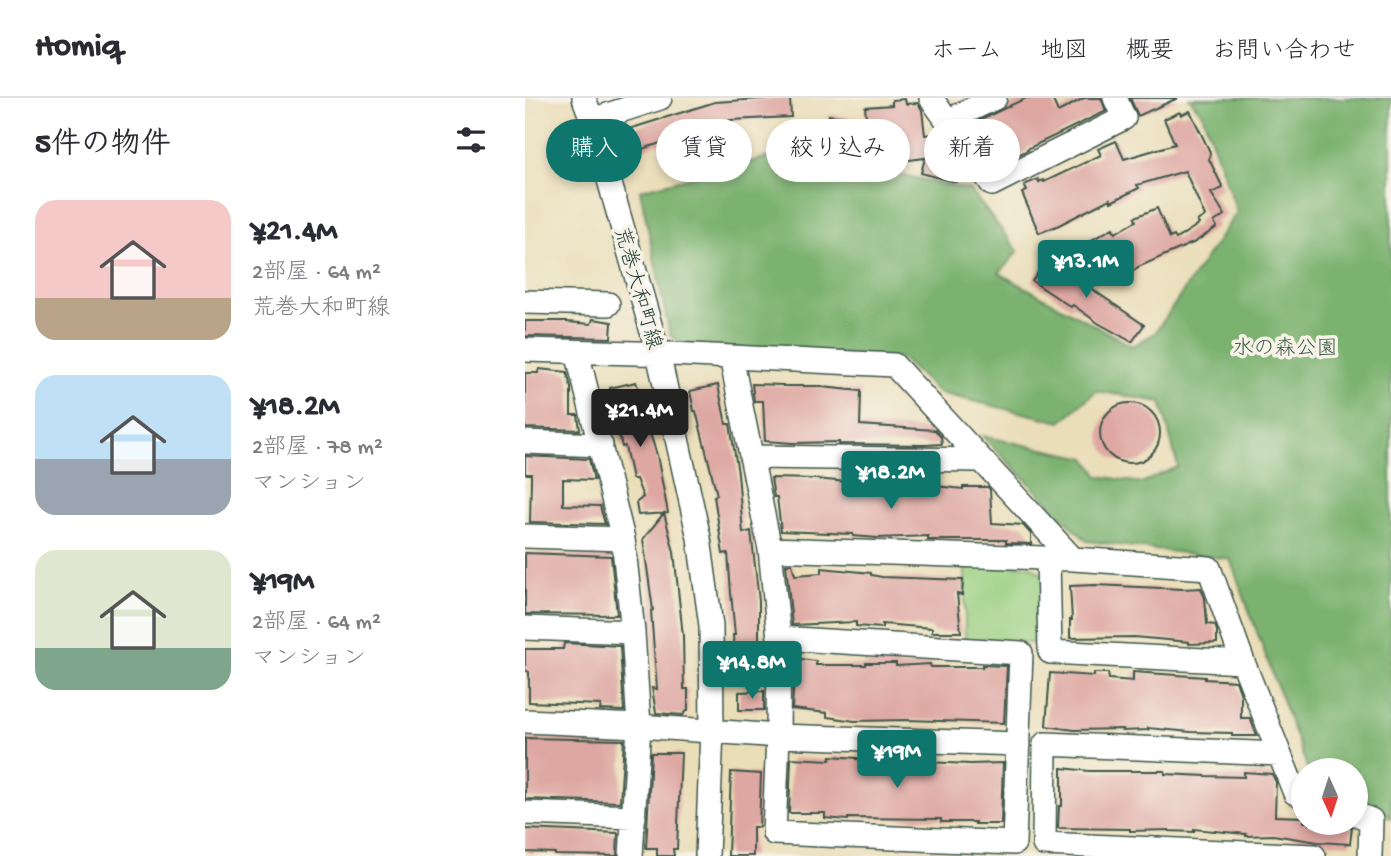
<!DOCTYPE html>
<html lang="ja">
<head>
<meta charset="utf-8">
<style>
  :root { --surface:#fff; --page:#f7f7f7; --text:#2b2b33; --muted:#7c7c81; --line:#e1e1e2; --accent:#0f766e }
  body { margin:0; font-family:"Gochi Hand","Klee One",sans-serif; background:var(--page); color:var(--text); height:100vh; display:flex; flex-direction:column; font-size:26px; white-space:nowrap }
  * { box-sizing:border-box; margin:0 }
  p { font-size:23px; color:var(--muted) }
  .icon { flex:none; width:38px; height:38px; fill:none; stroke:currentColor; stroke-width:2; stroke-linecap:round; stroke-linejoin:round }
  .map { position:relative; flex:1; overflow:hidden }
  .drawer { display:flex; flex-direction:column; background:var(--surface); width:525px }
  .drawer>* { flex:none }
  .banner { position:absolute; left:21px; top:21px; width:665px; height:63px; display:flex; gap:14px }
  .needle { width:46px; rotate:177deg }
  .fabs { position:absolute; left:766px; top:660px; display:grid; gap:14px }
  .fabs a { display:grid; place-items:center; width:77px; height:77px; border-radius:50%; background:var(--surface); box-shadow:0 4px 10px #0003; font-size:35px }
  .price { position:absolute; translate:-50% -60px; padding:0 16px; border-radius:7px; background:var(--accent); color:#fff; font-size:23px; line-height:46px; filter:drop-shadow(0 2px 4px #0008) }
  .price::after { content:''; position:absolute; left:50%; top:42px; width:21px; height:16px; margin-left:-10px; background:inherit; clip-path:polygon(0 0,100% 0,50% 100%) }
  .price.current { background:#222; color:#fff }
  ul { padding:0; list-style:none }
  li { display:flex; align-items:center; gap:21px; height:175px; padding:0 35px }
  li span { display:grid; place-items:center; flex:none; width:196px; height:140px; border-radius:21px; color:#555 }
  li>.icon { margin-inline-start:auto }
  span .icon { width:84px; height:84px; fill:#fffc; stroke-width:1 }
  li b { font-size:30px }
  h2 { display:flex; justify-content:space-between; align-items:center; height:84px; padding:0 35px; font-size:30px }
  .tag { padding:0 24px; border-radius:32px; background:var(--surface); box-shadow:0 4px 10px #0003; font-size:24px; line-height:63px }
  .tag.current { background:var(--accent); color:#fff }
  header { display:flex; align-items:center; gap:42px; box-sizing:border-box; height:98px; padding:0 35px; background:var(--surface); border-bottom:2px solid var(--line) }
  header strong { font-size:33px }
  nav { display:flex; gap:38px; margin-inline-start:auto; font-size:24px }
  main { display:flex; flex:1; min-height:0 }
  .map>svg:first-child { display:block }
  .green { fill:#9bd082; stroke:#5d865b; stroke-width:2 }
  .forest { fill:#7cb270; stroke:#4e7852; stroke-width:2 }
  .building { fill:#dea7a2 }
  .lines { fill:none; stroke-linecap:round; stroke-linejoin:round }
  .minor-casing { stroke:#3d5548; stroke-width:26 }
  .minor { stroke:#fff; stroke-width:23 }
  .labels { text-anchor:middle; stroke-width:7; stroke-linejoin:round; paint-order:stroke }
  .street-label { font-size:21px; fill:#1f3d34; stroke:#f7f3e8 }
  .park-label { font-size:21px; fill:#385a44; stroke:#f7f3e8 }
</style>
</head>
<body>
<header>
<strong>Homiq</strong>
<nav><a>ホーム</a><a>地図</a><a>概要</a><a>お問い合わせ</a></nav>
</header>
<main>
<section class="drawer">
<h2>5件の物件<svg class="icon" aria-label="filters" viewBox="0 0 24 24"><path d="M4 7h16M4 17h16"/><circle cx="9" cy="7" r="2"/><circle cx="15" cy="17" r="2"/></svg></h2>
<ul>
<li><span style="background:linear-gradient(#f6c9c9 70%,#b9a48a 0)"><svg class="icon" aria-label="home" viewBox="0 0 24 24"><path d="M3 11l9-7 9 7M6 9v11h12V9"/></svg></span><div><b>¥21.4M</b><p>2部屋 · 64 m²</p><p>荒巻大和町線</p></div></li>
<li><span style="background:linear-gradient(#bfe0f5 60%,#9aa5b1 0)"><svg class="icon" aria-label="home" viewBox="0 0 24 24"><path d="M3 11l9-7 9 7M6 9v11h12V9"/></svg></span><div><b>¥18.2M</b><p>2部屋 · 78 m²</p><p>マンション</p></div></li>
<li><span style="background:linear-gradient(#dfe7d0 70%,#7fa58c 0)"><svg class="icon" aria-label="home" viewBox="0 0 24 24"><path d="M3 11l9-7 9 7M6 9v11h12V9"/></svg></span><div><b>¥19M</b><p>2部屋 · 64 m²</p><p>マンション</p></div></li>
</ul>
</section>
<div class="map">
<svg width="866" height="758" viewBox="0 0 866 758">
  <rect width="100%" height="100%" fill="#f7f3e8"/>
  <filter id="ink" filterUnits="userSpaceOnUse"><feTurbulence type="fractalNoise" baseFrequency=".0143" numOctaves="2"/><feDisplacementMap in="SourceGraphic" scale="14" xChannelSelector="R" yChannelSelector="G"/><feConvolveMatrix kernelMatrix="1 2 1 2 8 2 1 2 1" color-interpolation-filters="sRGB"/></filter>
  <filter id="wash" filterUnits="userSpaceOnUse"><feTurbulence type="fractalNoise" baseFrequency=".00686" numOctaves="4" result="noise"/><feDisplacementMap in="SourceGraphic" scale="28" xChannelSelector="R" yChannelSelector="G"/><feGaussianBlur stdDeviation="1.57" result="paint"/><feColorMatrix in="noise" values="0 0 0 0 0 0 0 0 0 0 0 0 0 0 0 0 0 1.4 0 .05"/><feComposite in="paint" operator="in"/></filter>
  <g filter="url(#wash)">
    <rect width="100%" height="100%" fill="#eadeb9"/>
    <!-- green -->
    <path class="green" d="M440,467L506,468L519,478L520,546L440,541Z"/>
    <!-- forest -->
    <path class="forest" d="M664,0H866V720L831,704V672H783L705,461L562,443L457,338L561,360L574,378L616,385L653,369L636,304L571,293L536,324L414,295L376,260L157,247L145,237L115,92L268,53L445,92L493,153L474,175L607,248L630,235L712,114L677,15Z"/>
    <g id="blocks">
      <!-- building -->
      <path class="building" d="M252,0H265L266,19L206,22L108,54L101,32L190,4Z
        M501,0H527L533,14L559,0H576L581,13L502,51L503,52L473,67H471L454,41L447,26Z
        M605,0H653L613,18Z
        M380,1L381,6L393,5L397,12L400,37L408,36L410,56L433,62L436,66L431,84L396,75L400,60L361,65L355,27L342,29L340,9L367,7V2Z
        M665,13L685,54L684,61L698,90L686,95L700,117L689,124L692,129L670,144L613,169L597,183L575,157L569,167L558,147L588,130L590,135L611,123L610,119L632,110L645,140L649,138L651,141L674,126L672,123L680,118L660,73L612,87L614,90L586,104L585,101L532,128L514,135L497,95L502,93L499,87L513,81L514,84L518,82L519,84L576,57L573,51L591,43L599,61L650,46L639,21L655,14L656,17Z
        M304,17L330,20L329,35L302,32Z
        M523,161L542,175L546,170L560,180L557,184L619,227L607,244L573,225L548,207L546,209L507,183Z
        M68,221L87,224L86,240L0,238V223H42V224L66,226Z
        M14,271L42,274L46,290V317H53L55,332L0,330V275H13Z
        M111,284L118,303L115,304L132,357L143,415L113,417L111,405L118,399L111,381H107L100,348L97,349L93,331L96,330L85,290Z
        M227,286L258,287V288H297V289L336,293L335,327L410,332L416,339L417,346L400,347L314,346V344L268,345L240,343L238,303H229Z
        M193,287L201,326H205L213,375L218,435L226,433L234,503V557H209L208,537H210L206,495L203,455L198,456L189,398L192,397L171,313H169L165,293Z
        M575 335a30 30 0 1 1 60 0a30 30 0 1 1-60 0Z
        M0,358L64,361L69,382L38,381V407L75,408L80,426L5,424L6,382V376H0Z
        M246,380L290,381L366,388V386L401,387L438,391V389H463L465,392L467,425L498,427L506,436V446L481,445V442H403V438L353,440L328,438V436L256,433L252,399H249Z
        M139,415L149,454L158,538L159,591H163V612L158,617L131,615L127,590L132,591L126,513L128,512L118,441Z
        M0,455L86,458L92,517L0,516Z
        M261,466H267L270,477L297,475V470L346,475V477L357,479L438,482L437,497L432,496L436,534H407V530L357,526V530L331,528V524L267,527Z
        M570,487L658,491L676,490L680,500L682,526L690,527L692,533V545L664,546V544L609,539L545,540V522H547L545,488Z
        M39,545L95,548L99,613L75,612L76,607L4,604V574L0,572V551H38Z
        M270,560L291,563V567H341V565H371V568L405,566L406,569H457V567L482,568L479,625L381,622L330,623L302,619V615L267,611Z
        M608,574L680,579V581L711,583L716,597V620H725L732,638H707V635L666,634L623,630V632L597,633L598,631L549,632L521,628L525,575L569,578V575H583L584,581L608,583Z
        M238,593H239V612H214V594Z
        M0,640L99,642L95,704L0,701Z
        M126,655H156L152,751H148L149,758H132V750H121Z
        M306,658L332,660V661L446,666L478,665L476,726H450V724H416V721L323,720V722L300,720V715H264L266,660L305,662Z
        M537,670L564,673H640V676L681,678L719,679V674L747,676L751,684L750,718L779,719V724H784V726L825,729H827L825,746L793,744L748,737L721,738V736L669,731V734L644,733V732L605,733V731L533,730L534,708H537Z
        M206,674L236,676L234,729H228V758H203Z
        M0,731L93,735L92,758L30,757V755L0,754Z"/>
    </g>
  </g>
  <g filter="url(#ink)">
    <use href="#blocks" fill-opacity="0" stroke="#3d5548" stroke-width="2"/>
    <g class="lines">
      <!-- minor casing -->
      <g class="minor-casing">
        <path id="minor" d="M59,0L67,22L133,255L174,440L186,528L187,632L182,758
          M406,0L467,86L599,20L590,0
          M67,22L135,0
          M422,23L470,0
          M0,204L83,206
          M0,252L148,256L369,267L548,461
          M52,254L98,441L108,534L114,628L106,758
          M206,259L245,451L254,540L253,638L249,735L489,745L496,555L254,540
          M0,344L76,347
          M226,359L455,362
          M0,438L98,441
          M245,451L548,461L684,470L718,564L770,695L779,698
          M523,462L525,554L718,564
          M0,530L108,534
          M0,623L114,628L253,638L493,646
          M754,656L520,646L519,746L789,758
          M0,715L109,719
          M831,716L846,722L845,758"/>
      </g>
      <!-- minor -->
      <use href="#minor" class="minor"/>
    </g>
  </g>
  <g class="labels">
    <!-- street labels -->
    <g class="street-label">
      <text transform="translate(114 190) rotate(74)" y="7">荒巻大和町線</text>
    </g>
    <!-- park labels -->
    <g class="park-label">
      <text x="760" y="256">水の森公園</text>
    </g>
  </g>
</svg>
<div class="fabs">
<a><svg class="needle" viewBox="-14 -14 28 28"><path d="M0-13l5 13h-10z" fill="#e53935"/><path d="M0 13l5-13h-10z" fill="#7c7c81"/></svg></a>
</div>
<b class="price" style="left:561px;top:202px">¥13.1M</b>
<b class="price current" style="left:115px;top:351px">¥21.4M</b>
<b class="price" style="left:366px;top:413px">¥18.2M</b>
<b class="price" style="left:227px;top:603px">¥14.8M</b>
<b class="price" style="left:372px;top:692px">¥19M</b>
<div class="banner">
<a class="tag current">購入</a>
<a class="tag">賃貸</a>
<a class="tag">絞り込み</a>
<a class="tag">新着</a>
</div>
</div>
</main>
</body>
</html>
